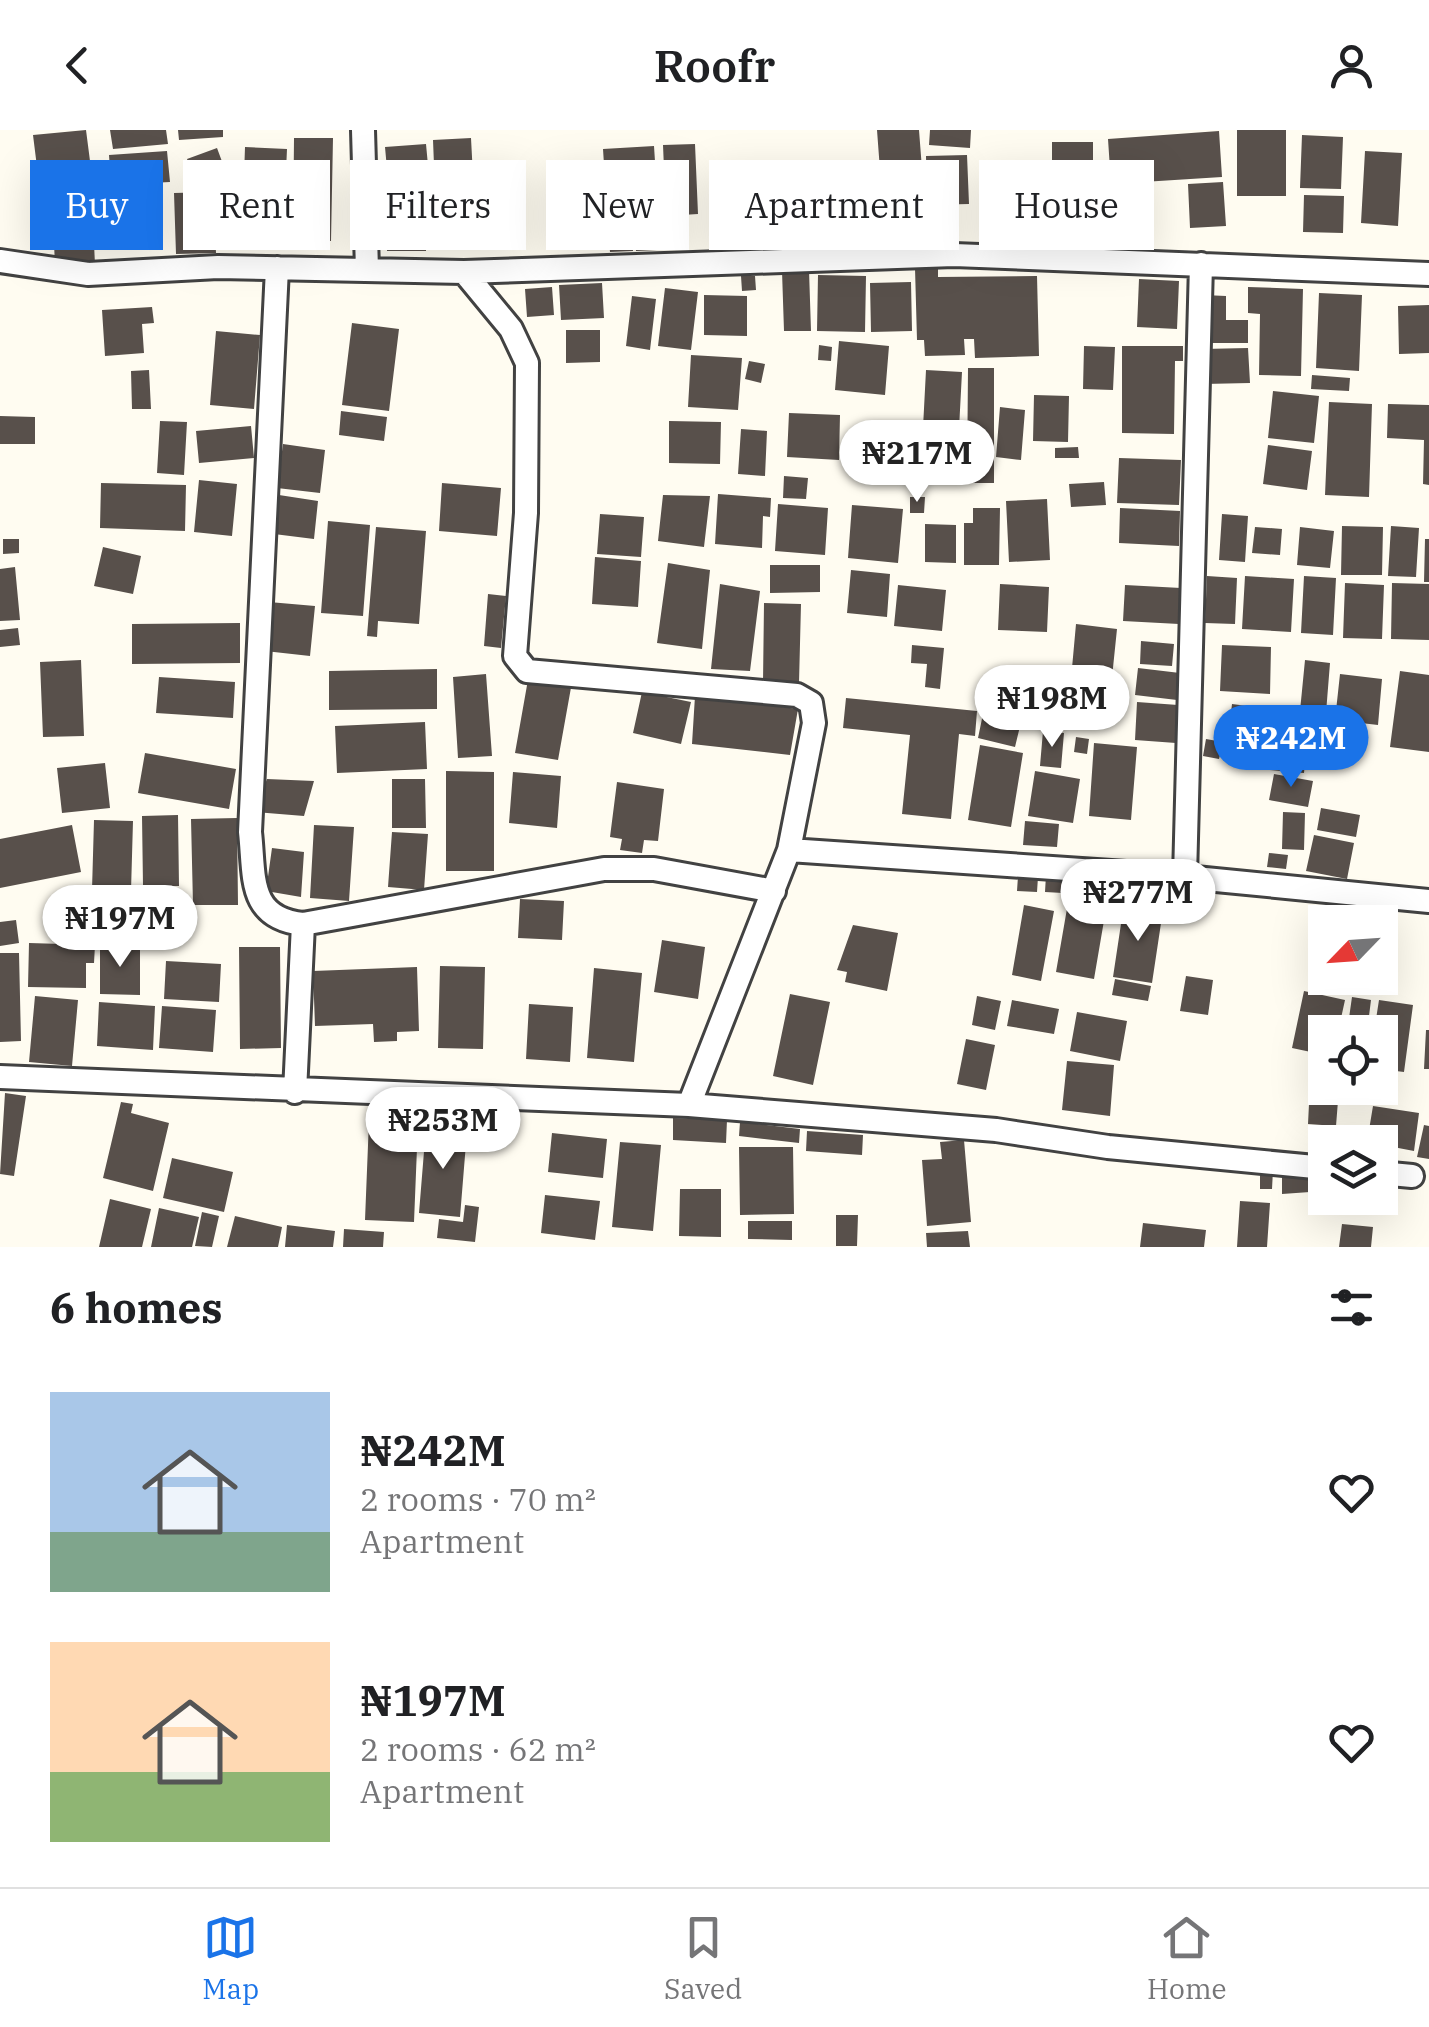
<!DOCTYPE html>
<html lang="en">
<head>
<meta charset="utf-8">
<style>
  :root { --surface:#fff; --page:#f2f2f2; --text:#202124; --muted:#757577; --line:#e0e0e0; --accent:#1a73e8 }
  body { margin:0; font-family:"IBM Plex Serif",serif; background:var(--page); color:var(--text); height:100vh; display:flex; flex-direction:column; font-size:38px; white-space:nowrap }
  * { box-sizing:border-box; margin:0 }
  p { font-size:32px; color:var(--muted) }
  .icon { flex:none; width:55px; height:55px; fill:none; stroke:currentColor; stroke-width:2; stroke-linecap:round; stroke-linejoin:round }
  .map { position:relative; height:1117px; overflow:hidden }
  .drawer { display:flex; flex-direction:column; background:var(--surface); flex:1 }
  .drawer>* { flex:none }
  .banner { position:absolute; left:30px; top:30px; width:1370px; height:90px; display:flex; gap:20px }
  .needle { width:65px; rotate:245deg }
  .buttons { position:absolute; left:1308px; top:775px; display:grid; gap:20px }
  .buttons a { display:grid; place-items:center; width:90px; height:90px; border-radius:0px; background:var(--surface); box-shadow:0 10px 40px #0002; font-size:50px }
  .price { position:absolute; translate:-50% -85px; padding:0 22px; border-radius:35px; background:#fff; color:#222; font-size:32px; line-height:65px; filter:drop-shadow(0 2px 5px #0008) }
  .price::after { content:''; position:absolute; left:50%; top:60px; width:30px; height:22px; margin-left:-15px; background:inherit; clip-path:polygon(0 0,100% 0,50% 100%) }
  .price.selected { background:var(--accent); color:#fff }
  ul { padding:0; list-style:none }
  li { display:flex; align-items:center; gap:30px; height:250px; padding:0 50px }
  li span { display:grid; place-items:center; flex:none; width:280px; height:200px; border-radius:0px; color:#555 }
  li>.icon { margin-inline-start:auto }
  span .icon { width:120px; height:120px; fill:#fffc; stroke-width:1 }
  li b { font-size:42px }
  h2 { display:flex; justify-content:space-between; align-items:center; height:120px; padding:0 50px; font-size:42px }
  .tag { padding:0 35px; border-radius:0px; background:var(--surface); box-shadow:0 10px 40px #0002; font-size:35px; line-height:90px }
  .tag.selected { background:var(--accent); color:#fff }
  header { display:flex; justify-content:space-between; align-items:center; height:130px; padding:0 50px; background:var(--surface); font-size:45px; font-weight:600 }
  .dock { display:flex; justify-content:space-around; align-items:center; height:140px; border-top:2px solid var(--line); background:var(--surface); font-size:28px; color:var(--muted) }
  .dock a { display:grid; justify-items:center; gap:5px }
  .dock .selected { color:var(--accent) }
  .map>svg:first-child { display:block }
  .building { fill:#58504b }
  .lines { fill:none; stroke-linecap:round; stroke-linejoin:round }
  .street-casing { stroke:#424242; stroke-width:28 }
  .street { stroke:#fff; stroke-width:22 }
</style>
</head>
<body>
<header><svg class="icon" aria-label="back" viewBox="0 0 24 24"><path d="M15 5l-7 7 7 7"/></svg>Roofr<svg class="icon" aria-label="person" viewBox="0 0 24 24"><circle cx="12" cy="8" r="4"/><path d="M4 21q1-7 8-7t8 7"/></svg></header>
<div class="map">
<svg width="1429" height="1117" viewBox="0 0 1429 1117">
  <rect width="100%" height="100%" fill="#fffcf1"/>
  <!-- building -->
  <path class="building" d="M86,0L90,31L37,37L33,5Z
    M110,0H166L168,14L113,19Z
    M178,0H223V7L179,10Z
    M877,0H919L924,65L882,67Z
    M930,0H971L970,18L929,15Z
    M1237,0H1286V66H1237Z
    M1219,1L1222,47L1111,54L1108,9Z
    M1302,5L1343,7L1341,59L1300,58Z
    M294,8H333L331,111L293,110Z
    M471,8L475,84L436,85L433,10Z
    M1052,12H1093V98L1052,99Z
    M426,14L430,57L389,61L385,17Z
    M695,14L698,84L666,86L663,15Z
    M654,16L658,78L607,81L603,19Z
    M245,17L287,19L283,108L242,106Z
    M217,18L227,45L196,56L187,29Z
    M167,21L170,52L111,55L109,25Z
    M1365,21L1402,23L1398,96L1361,93Z
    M967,25L969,74L927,75L926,26Z
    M91,43L96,102L60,104L57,45Z
    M1223,52L1226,96L1190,98L1188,54Z
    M213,62L216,123L176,124L174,63Z
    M1304,65L1344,66L1343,103L1303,102Z
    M387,70L426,71V121H387Z
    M793,76L795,101L740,105L738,81Z
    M827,80L828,101L806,102L805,81Z
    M917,80L918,102H894L893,81Z
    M947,84L948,105H929L928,85Z
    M630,87L633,121L610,122L607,89Z
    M655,95L657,120L636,121L635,96Z
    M54,113H94L95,135L55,136Z
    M938,137V147L1037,146L1039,226L975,228L974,209H964L965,225L925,226L924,210H917L915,138Z
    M809,140L811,201H784L782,141Z
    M818,145L866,146L865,202L817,201Z
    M741,146H755L756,160L742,161Z
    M1139,149L1179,151L1177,199L1137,197Z
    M911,152L912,201L871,202L870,153Z
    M602,153L604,188L561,190L559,155Z
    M552,157L554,185L527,187L525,159Z
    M1248,157L1303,159L1301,246L1259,245L1260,184L1248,183Z
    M665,158L698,162L691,220L658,216Z
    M1319,163L1362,165L1359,241L1316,238Z
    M704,165L747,166V206L704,205Z
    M1204,165L1226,166V190H1248V213H1204Z
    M632,166L656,169L650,220L626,216Z
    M1429,175V223L1399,224L1398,176Z
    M152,177L154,193L142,194L144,223L105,226L102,180Z
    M352,193L399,199L389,281L342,275Z
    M566,200H600V232L566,233Z
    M216,201L260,205L254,279L210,275Z
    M839,211L889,216L885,265L835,260Z
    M819,215L832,217L831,231L818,230Z
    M1084,216L1115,217L1113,260L1083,259Z
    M1122,216H1183V231H1175L1174,304L1122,303Z
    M1248,218L1250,253L1204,254L1203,219Z
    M691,225L742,228L738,280L688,277Z
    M749,231L765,234L761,253L745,249Z
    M968,238H994V353H967Z
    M149,240L151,279H132L131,241Z
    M926,240L962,242L957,337L921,336Z
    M1312,245L1350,248L1349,261L1311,259Z
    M1273,261L1319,266L1314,313L1268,308Z
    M1034,265L1069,266L1068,312L1033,311Z
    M1329,272L1372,274L1369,367L1325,365Z
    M1388,274L1429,275V355L1423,354L1424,310L1387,308Z
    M1000,277L1025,280L1021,330L996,327Z
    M341,281L387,287L384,311L339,305Z
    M789,283L840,285L839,330L787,327Z
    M0,286L35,287V314H0Z
    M160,291L187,292L184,345L157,343Z
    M669,291L721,292L720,334L669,333Z
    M251,296L254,328L199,333L196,301Z
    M741,299L767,301L765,346L738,344Z
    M283,314L325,320L320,363L277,358Z
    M1268,315L1312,321L1307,360L1263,354Z
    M1078,317L1079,328H1055V318Z
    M1119,328L1181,330L1179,375L1117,373Z
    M784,346L808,348L806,369L783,368Z
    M199,350L237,354L232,406L194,402Z
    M1104,352L1106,375L1071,377L1069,354Z
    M101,353L186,355L185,401L100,398Z
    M442,353L501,358L497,406L439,401Z
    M718,364L771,368L770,387L763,386L762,418L715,414Z
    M279,365L318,371L314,409L274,404Z
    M663,365L710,366L704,417L658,411Z
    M910,367H925L924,383H910Z
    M1047,369L1050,430L1009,432L1006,371Z
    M778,374L828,378L825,425L775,421Z
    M852,375L903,379L898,433L848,428Z
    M973,378H1000L999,435H964V393H973Z
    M1120,378L1180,381L1179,416L1119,413Z
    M600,384L644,387L641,427L597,424Z
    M1222,384L1248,386L1245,432L1219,430Z
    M328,391L370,395L363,486L321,483Z
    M925,394L956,395V433L925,432Z
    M1342,396L1383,397L1382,445H1341Z
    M1391,396L1419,398L1416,447L1388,446Z
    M376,397L426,401L419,494L378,491L377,507L367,506Z
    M1255,397L1282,399L1280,425L1252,423Z
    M1300,397L1334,401L1330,438L1297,435Z
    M3,409H19V423L3,424Z
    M1425,409H1429V452H1424Z
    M103,417L141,426L133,464L94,456Z
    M595,427L641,431L638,477L592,474Z
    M668,433L710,440L702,519L657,513Z
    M770,435H820V462L770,463Z
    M15,437L20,490L0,491V439Z
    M851,440L890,444L887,487L847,483Z
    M1207,446L1237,448L1235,494L1205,493Z
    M1245,446L1294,449L1291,502L1242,499Z
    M1304,446L1336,448L1333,505L1301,503Z
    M1345,453L1384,455L1382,509L1343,508Z
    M1392,453L1429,454V510L1391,509Z
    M720,454L760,461L750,541L711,539Z
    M1000,454L1049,457L1047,502L998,500Z
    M898,455L946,460L942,501L894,496Z
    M1125,455L1181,458L1179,494L1123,491Z
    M488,464L506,466L501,518L484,516Z
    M269,472L315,476L310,526L265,521Z
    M764,473L801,474L799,553L763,552Z
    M240,493V533L132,534V494Z
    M1076,494L1117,499L1108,586L1068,582Z
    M18,498L20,515L0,517V500Z
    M1141,511L1174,514L1172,536L1140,534Z
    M912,515L944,518L940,559L925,557L927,534L911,533Z
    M1222,515L1271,517L1270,564L1220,561Z
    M81,530L84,606L43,607L40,532Z
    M1305,530L1330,533L1326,583L1300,581Z
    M1138,538L1180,543L1177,570L1135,565Z
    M437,539V579L329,580V541Z
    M1016,539L1045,545L1040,569L1012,563Z
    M1400,541L1429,545V622L1390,617Z
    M486,544L492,626L458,628L453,547Z
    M529,544L572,552L558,630L515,623Z
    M1340,544L1382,549L1378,595L1335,590Z
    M159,547L235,552L233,588L156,583Z
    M642,562L691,572L681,614L633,603Z
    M695,566L798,579L790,625L692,614Z
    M846,568L977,581L975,606L959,604L951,689L902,684L910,605L843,598Z
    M1137,572L1178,575L1176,613L1135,610Z
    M1232,574L1270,579L1264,623L1227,618Z
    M984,579L1022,588L1015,617L978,608Z
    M1275,584L1309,587L1304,643L1270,640Z
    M425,592L427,639L337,643L335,596Z
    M1043,601L1064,603L1061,638L1040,636Z
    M1076,607L1089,609L1087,624L1074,622Z
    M1206,609L1223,612L1219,629L1203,626Z
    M1094,613L1137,617L1131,690L1089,686Z
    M980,615L1023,623L1011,697L968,690Z
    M145,623L236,639L229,679L138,663Z
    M105,633L110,678L62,683L57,638Z
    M446,641L494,642V741H446Z
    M1035,641L1080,649L1073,693L1028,686Z
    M513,642L561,646L557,698L509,693Z
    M1274,644L1313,651L1308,677L1269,670Z
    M267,649L314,651L304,686L255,682Z
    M392,649H425L426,698H392Z
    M617,652L664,659L658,711L644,710L642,723L620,720L622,709L610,707Z
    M1321,678L1360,685L1356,707L1317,700Z
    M1283,682L1305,683L1304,720L1282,719Z
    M178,685L179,756H143L142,686Z
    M237,688L238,775H193L191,689Z
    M94,690L133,691L131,761L92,760Z
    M1025,691L1059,694L1057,717L1023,715Z
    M72,695L81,742L0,758V709Z
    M314,695L354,697L349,771L310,768Z
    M392,702L428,704L424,760L388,757Z
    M1314,705L1354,713L1347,749L1306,741Z
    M272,718L304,722L301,767L266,761Z
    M1269,723L1288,725L1286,739L1267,737Z
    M1046,745L1064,746L1063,763L1045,762Z
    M1018,746L1038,747L1037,762L1017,761Z
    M1069,767L1107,773L1094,849L1056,842Z
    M520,769L564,771L562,810L518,808Z
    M1124,774L1163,780L1152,853L1113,847Z
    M1024,775L1054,781L1041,851L1012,845Z
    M77,780H154V810H78Z
    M16,790L19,813L0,816V792Z
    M853,795L898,803L887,861L845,852L847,842L837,840Z
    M662,810L705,817L698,869L654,862Z
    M29,813L95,815L94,833H86V858L28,857Z
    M100,815H140V865L100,864Z
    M239,817H280L281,918L240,919Z
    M0,823H19L21,911L0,912Z
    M166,831L221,834L219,872L164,869Z
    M440,836L485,837L483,919L438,918Z
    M417,837L419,901L397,902V911L374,912L373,894L315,896L313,841Z
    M594,838L642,843L634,932L587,928Z
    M1186,846L1213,850L1208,885L1180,881Z
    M1115,849L1151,856L1148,871L1112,865Z
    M1304,861L1345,870L1338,902H1325V925L1292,918Z
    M790,864L830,872L813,955L773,946Z
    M35,866L78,870L72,936L29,932Z
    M977,866L1001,871L995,900L972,895Z
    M1352,867L1371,870L1367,902H1347Z
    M1012,870L1059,879L1054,904L1007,896Z
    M1379,870L1413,875L1404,942L1380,939V902H1374Z
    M99,872L155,876L153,920L97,916Z
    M529,874L573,877L570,932L526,929Z
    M162,876L216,880L213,922L159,918Z
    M1077,882L1127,891L1120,931L1070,921Z
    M1426,900H1429V939H1424Z
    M966,909L995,915L986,960L957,954Z
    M1067,931L1114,935L1110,986L1062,980Z
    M1310,954L1339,958L1336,996L1308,994Z
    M5,963L26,966L14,1046L0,1044Z
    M121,972L133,974L131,983L169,993L153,1061L103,1048Z
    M1373,976L1419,983L1414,1021L1367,1012Z
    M673,988L727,990L726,1013L673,1010Z
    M369,990L418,993L414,1092L365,1090Z
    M740,992L800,999L799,1013L739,1006Z
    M1424,995L1429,996V1029L1417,1027Z
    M426,997L467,1001L460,1087L419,1083Z
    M807,1001L863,1005L862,1025L806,1021Z
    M552,1003L607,1009L603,1048L548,1042Z
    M964,1010L971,1092L927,1096L922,1030L942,1029L940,1012Z
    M620,1012L661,1015L653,1101L612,1097Z
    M739,1017H793L794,1084L740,1085Z
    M172,1028L233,1042L224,1082L163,1068Z
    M1260,1040H1273L1272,1059H1260Z
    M1309,1043L1310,1062L1282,1064V1045Z
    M680,1059H721V1107L679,1106Z
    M545,1065L600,1071L595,1110L541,1103Z
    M110,1069L151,1079L142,1117H99Z
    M1240,1071L1270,1073L1267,1117H1237Z
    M465,1075L479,1077L475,1112L437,1108L439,1089L463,1092Z
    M159,1078L199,1087L192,1117H151Z
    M202,1082L219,1086L212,1117L195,1116Z
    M836,1085H858L857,1116H836Z
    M235,1086L282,1097L278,1117H227Z
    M748,1091H792V1110L748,1109Z
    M1143,1093L1206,1100L1204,1117H1140Z
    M1342,1094L1373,1097L1371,1117H1339Z
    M287,1095L335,1101L333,1117H285Z
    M344,1099L384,1102L383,1117H343Z
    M968,1101L970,1117H927L926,1103Z"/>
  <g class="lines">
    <!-- street casing -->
    <g class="street-casing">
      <path id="street" d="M363,0L367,140
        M0,131L88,144L218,137L464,142L954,125L1429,144
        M277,138L250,702C255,746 247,788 303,794
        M464,142L511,199L527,233L526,383L515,526L527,541L797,565L811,573L814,593L789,720
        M1185,747L1201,134
        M0,947L689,975L996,1000L1108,1017L1325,1038
        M295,962L303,794L604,739H654L774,761
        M689,975L789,720L1185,747L1429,771
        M1380,1043L1412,1046"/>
    </g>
    <!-- street -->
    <use href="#street" class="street"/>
  </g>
</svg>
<div class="buttons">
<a><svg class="needle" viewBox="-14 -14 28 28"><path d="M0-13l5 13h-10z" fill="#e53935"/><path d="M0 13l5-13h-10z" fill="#757577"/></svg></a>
<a><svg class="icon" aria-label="locate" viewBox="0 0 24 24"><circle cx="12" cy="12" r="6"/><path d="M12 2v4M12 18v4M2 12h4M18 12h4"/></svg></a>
<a><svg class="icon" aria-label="layers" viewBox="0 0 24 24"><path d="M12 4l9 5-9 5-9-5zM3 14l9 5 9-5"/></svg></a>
</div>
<b class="price" style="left:917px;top:375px">₦217M</b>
<b class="price" style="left:1052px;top:620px">₦198M</b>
<b class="price selected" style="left:1291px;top:660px">₦242M</b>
<b class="price" style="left:1138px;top:814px">₦277M</b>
<b class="price" style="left:120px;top:840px">₦197M</b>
<b class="price" style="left:443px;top:1042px">₦253M</b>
<div class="banner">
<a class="tag selected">Buy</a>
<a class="tag">Rent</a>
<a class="tag">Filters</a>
<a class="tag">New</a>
<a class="tag">Apartment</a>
<a class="tag">House</a>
</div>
</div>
<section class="drawer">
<h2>6 homes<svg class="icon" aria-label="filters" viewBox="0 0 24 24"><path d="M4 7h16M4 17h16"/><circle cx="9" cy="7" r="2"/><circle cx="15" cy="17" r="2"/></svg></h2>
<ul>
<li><span style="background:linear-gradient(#a9c7e8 70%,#7fa58c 0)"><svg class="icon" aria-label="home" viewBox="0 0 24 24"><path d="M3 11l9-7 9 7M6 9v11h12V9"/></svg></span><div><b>₦242M</b><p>2 rooms · 70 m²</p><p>Apartment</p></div><svg class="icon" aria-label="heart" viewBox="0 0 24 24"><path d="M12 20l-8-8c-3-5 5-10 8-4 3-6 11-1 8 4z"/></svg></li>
<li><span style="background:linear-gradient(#ffd9b3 65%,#8fb573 0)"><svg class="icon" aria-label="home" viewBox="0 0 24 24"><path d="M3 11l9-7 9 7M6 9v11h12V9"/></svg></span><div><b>₦197M</b><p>2 rooms · 62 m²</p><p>Apartment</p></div><svg class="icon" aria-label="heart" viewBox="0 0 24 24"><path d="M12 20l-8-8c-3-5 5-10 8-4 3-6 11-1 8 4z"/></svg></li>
</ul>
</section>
<nav class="dock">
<a class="selected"><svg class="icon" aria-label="map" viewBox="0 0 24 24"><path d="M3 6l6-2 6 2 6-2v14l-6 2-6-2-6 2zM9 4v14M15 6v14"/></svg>Map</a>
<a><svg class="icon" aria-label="saved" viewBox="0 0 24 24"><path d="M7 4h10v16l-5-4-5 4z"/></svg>Saved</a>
<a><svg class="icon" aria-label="home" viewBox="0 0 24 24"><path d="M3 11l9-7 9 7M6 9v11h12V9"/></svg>Home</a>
</nav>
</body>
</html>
